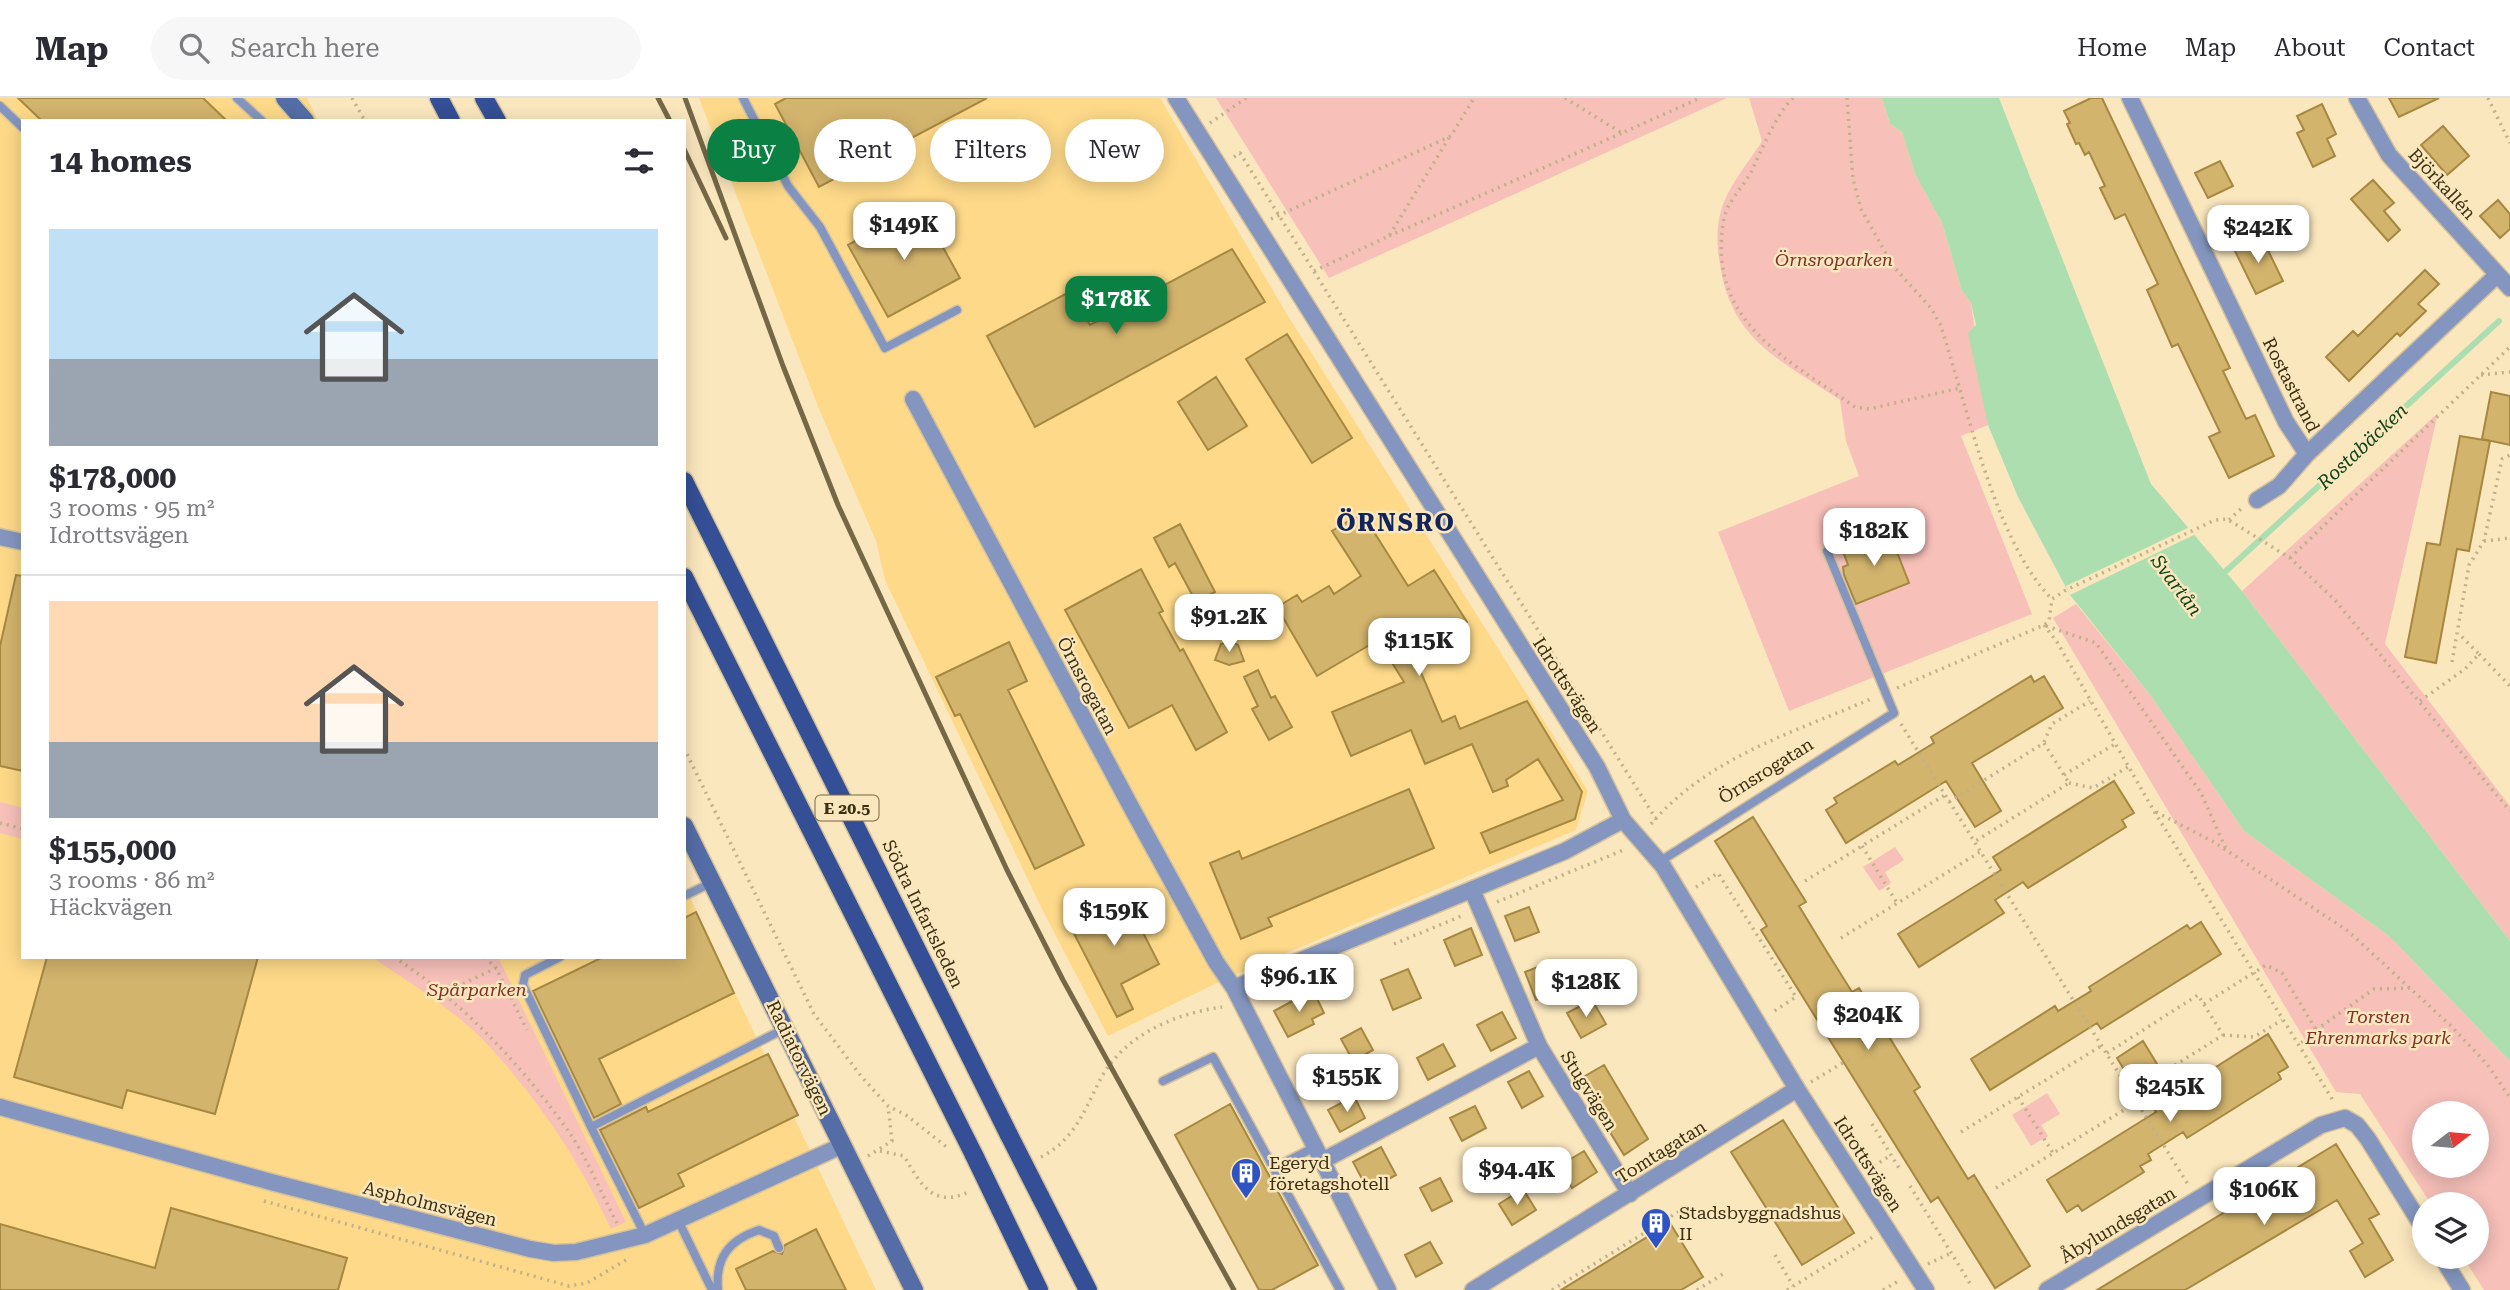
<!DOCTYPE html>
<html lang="en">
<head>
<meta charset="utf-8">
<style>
  :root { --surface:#fff; --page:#f7f7f7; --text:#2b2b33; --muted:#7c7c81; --line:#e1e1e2; --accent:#0b8043 }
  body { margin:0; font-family:"Roboto Serif",serif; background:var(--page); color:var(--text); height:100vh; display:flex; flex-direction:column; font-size:26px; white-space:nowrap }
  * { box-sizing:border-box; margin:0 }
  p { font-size:23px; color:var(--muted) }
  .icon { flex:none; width:38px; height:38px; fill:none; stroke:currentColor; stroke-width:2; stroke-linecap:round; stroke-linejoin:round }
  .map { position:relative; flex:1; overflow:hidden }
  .drawer { position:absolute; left:21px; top:21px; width:665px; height:840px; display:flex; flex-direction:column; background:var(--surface); border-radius:0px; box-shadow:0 4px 18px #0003 }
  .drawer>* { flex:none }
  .top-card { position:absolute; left:707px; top:21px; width:665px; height:63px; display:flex; gap:14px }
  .needle { width:46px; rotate:74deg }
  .controls { position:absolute; left:2412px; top:1003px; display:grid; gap:14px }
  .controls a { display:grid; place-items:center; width:77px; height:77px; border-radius:50%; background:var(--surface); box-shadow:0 4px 18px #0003; font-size:35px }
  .price { position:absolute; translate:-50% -60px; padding:0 16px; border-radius:14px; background:#fff; color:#222; font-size:23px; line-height:46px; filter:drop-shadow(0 2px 4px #0008) }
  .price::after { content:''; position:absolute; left:50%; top:42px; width:21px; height:16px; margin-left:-10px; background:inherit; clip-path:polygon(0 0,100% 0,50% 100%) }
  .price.selected { background:var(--accent); color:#fff }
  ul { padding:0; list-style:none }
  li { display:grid; align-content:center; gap:14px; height:371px; padding:0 28px }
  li+li { border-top:2px solid var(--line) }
  li span { display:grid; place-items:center; height:217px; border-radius:0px; color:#555 }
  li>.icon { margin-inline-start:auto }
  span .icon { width:126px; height:126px; fill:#fffc; stroke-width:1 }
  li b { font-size:30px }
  h2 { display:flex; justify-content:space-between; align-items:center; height:84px; padding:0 28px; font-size:30px }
  .pill { padding:0 24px; border-radius:32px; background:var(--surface); box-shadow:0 4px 18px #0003; font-size:24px; line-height:63px }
  .pill.selected { background:var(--accent); color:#fff }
  header { display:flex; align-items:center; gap:42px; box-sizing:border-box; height:98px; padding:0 35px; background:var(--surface); border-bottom:2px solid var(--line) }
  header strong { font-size:33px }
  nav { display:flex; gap:38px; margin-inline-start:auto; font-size:24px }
  .search { width:490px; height:63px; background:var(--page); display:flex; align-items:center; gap:18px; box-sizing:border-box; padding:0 24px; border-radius:38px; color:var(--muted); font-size:26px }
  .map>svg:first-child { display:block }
  .built { fill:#fdd989 }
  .green { fill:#f7c0b9; fill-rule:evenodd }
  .water { fill:#addeaf }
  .pier { fill:#fbe7be }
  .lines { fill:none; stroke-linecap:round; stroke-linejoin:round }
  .stream { stroke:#addeaf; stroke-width:6 }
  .building { fill:#d3b46d; stroke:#a68841; stroke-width:2 }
  .lane-casing { stroke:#d5c29c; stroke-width:11 }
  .street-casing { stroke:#d5c29c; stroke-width:19 }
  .secondary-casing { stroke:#d5c29c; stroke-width:21 }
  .primary-casing { stroke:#d5c29c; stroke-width:21 }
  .path { stroke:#c1b08a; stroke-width:3.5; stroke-dasharray:2 5; stroke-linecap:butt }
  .lane { stroke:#8496bf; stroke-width:8 }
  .street { stroke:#8496bf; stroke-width:16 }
  .secondary { stroke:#556da7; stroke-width:18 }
  .primary { stroke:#344f95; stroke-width:18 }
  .rail { stroke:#766847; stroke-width:5 }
  .primary-bridge-casing { stroke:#d5c29c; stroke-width:21; stroke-linecap:butt }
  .primary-bridge { stroke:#344f95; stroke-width:18 }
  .labels { text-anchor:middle; stroke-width:5; stroke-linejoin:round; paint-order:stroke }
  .shield { fill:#fbe7be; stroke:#756746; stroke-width:2 }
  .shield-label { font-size:16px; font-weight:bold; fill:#3c3012 }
  .street-label { font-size:18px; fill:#3c3012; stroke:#fbe7be }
  .park-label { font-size:18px; font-style:italic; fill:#80302c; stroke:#fbe7be }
  .poi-label { font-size:18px; fill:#3c3012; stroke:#fbe7be; text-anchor:start }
  .water-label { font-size:19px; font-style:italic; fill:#0f4318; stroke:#fbe7be }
  .district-label { font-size:24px; font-weight:bold; letter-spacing:2px; fill:#12245a; stroke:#fbe7be }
</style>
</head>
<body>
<header>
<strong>Map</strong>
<div class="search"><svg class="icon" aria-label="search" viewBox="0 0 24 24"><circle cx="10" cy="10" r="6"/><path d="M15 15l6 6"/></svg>Search here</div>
<nav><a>Home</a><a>Map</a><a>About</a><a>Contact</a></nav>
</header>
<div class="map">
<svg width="2510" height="1192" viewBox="0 0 2510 1192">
  <rect width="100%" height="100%" fill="#fbe7be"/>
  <!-- built -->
  <path class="built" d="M0,0H307L318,23H23V859H684V787L876,1192H0Z
    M699,0H1160L1285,213L1588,693L1576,732L1223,882L1108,938L1041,809L885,482L876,443L819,311Z"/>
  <!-- green -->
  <path class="green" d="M1216,0H1727L1329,180Z
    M1749,0H1882L1890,26L1902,34L1915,76L1942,125L1962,193L1971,205L1988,327L1961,338L2032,516L1789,613L1718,434L1859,378L1846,343L1840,302C1782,263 1731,243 1720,166C1717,151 1716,128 1721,113C1728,88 1749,64 1762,43Z
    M2438,315L2385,546L2510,708V843L2242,493Z
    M2076,506L2151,598L2244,733L2389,838L2510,963V1192H2484L2463,1159L2476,1158V1106H2431L2360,996L2336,994L2053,520ZM2424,1015H2476V1068H2424Z
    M0,704L23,710V741L0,735Z
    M1895,749L1904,762L1885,774L1891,785L1879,793L1863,769Z
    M372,859H498L626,1124L611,1131C581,1065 537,999 487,946C454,911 411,886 372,859Z
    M2047,995L2060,1016L2041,1027L2048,1038L2031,1048L2012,1017Z"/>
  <!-- water -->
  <path class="water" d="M1882,0H1999L2151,386L2242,493L2510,843V963L2389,838L2244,733L2151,598L2070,497L2018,399L1988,327L1968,235L1976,227L1971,205L1962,193L1942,125L1915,76L1902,34L1890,26Z"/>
  <!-- pier -->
  <path class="pier" d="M2192,428L2198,435L2070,497L2066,488Z"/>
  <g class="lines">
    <!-- stream -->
    <path class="stream" d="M2226,473L2499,223"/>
  </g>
  <!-- building -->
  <path class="building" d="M18,0H203L227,23H42Z
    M786,0H987L819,89L775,6Z
    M2091,0H2102L2230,270L2223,273L2246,321L2255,317L2274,358L2229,380L2209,339L2220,334L2178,246L2172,249L2147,192L2158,186L2125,116L2115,121L2100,90L2105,88L2089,54L2085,57L2079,45L2076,46L2067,26L2070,25L2064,13Z
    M2389,0H2439L2399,19Z
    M2322,6L2336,36L2327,41L2335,58L2313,69L2297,35L2304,32L2297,18Z
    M2443,28L2469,58L2447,77L2421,47Z
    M2220,63L2233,88L2208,100L2195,75Z
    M2373,82L2394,105L2384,113L2400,132L2388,143L2351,101Z
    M2498,102L2510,116V131L2500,140L2480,118Z
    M920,108L960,180L888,219L848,147Z
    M2261,138L2283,183L2256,196L2234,151Z
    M1232,151L1265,204L1035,329L987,238L1071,193L1090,227Z
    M2425,172L2439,186L2418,206L2426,213L2400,238L2397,235L2349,283L2326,259L2353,233L2358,238Z
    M1287,236L1352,340L1312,365L1246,261Z
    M1216,279L1247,328L1208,352L1178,304Z
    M2491,294L2510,298V347L2482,341Z
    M2460,338L2490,343L2469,453L2457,451L2436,565L2405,559L2427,445L2440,447Z
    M1362,415L1408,488L1434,472L1467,524L1414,558L1442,624L1455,618L1460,631L1527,603L1582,694L1575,721L1490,755L1481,735L1563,702L1538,661L1506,682L1508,688L1493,694L1472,646L1425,666L1411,632L1351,658L1332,614L1404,584L1378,542L1317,578L1277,509L1297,497L1302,504L1329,488L1334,496L1361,478L1332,433Z
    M1180,426L1215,494L1196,504L1175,465L1169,469L1154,440Z
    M1888,431L1909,485L1856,506L1844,477L1843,469L1848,467L1843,453Z
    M1141,471L1163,513L1159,515L1180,553L1183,551L1227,634L1196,652L1172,607L1129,630L1065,512Z
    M16,477L23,478V673L0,668V548Z
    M1230,543L1238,547L1244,563L1229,567L1215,562L1221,546Z
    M1009,544L1027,583L1008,592L1084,747L1035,771L960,616L955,618L936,579Z
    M1258,572L1271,600L1275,598L1292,629L1269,642L1252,611L1258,608L1244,579Z
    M2031,578L2034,584L2044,578L2063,610L1972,665L2001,713L1975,729L1946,683L1846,745L1826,712L1837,705L1834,700L1895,663L1898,667L1934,645L1931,639Z
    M2114,683L2134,715L2122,722L2126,729L2028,790L2023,784L1995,802L2004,815L1919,869L1898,836L2001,772L1993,759Z
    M1409,691L1434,750L1268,820L1272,828L1241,841L1210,765L1239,753L1242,761Z
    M1753,719L1806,804L1799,808L1827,854L1852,894L1859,890L1920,989L1914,993L1942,1039L1968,1081L1974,1077L2030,1168L1995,1190L1938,1099L1931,1104L1761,832L1767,828L1715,743Z
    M1123,795L1159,866L1121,886L1133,911L1117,919L1068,824Z
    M1529,809L1539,834L1515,843L1505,818Z
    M696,814L734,895L599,961L621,1006L594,1020L533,893L603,859H684V820Z
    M2201,824L2221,856L2101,931L2097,925L1990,992L1971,961L2055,908L2058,913L2091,893L2089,889L2187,827L2190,831Z
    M1471,830L1482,857L1455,868L1444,842Z
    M47,859H258L215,1016L127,992L122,1010L14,979Z
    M1548,865L1560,892L1536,902L1525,874Z
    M1408,871L1421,900L1393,912L1381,882Z
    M1313,892L1324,915L1312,921L1314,926L1288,939L1274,913Z
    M1592,902L1606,926L1581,940L1567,915Z
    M1502,914L1516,940L1491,953L1477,927Z
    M1361,930L1373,952L1353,963L1341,941Z
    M2268,936L2288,969L2278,975L2281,981L2187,1040L2183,1034L2148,1056L2151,1062L2140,1068L2144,1074L2082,1113L2078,1107L2067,1114L2047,1082L2156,1014L2153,1009Z
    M2143,943L2157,966L2131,983L2117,960Z
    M1443,946L1455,968L1428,982L1417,960Z
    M768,956L798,1017L678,1076L684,1088L639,1110L600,1032L646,1009L648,1014Z
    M1604,967L1648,1041L1624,1057L1578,982Z
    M1529,973L1543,998L1522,1010L1508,984Z
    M1354,998L1365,1020L1340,1034L1328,1012Z
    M1230,1006L1318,1167L1272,1192H1259L1175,1037Z
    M1475,1008L1486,1030L1462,1043L1450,1020Z
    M1783,1022L1854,1135L1802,1167L1731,1054Z
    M2336,1046L2379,1116L2369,1121L2393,1162L2365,1179L2350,1153L2363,1145L2337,1102L2185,1192H2097Z
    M1381,1049L1396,1077L1368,1092L1353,1064Z
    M1584,1053L1597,1074L1572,1090L1559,1068Z
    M1440,1080L1452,1103L1432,1113L1420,1090Z
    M1523,1091L1536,1112L1512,1127L1499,1106Z
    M171,1110L347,1160L338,1192H0V1126L155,1170Z
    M1670,1125L1703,1179L1681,1192H1561Z
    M816,1131L846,1192H746L736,1171L773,1153L782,1156L785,1147Z
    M1430,1144L1442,1165L1416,1179L1405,1157Z"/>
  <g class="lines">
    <!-- lane casing -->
    <g class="lane-casing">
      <path id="lane" d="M237,0L262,23
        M743,0L788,88L820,129L885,250L957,212
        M0,8L23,30
        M1659,764L1894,615L1827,453L1879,431
        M684,798L713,784
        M560,859L525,877L523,887L591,1029
        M1163,983L1213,959L1340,1192
        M1274,1070L1315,1049
        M678,1122L712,1192
        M645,1137L591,1029L784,931
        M718,1192C715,1160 729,1142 759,1132L774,1138L779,1150"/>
    </g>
    <!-- street casing -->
    <g class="street-casing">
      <path id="street" d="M1176,0L1597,669L1623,722L1663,768L1797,991L1926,1192
        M2130,0L2286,324L2307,356L2497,177
        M2357,0L2389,57L2510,190
        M913,301L1130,707L1216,864L1234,890L1388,1192
        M2257,402L2279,388L2307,356
        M0,439L23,444
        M1472,792L1539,948L1630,1096
        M1234,890L1565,753L1623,722
        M0,1009L271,1084L530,1151L554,1155L576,1154L645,1137L841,1048
        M1322,1063L1539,948
        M2441,1158L2462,1192
        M1473,1192L1797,991
        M2047,1192L2321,1027L2345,1020L2357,1027L2368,1041L2424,1131"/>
    </g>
    <!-- secondary casing -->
    <g class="secondary-casing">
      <path id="secondary" d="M285,0L305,23
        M684,728L914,1192"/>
    </g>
    <!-- primary casing -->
    <g class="primary-casing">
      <path id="primary" d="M439,0L451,23
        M484,0L497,23
        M684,383L1009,1037
        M684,479L974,1057
        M1040,1098L1088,1192
        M1000,1111L1039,1192"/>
    </g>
    <!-- path -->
    <path class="path" d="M352,0L365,23
      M1565,0L1622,35L1700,0
      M1793,0C1777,14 1761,54 1751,74C1743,89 1727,104 1724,121C1705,223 1786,260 1855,309L1869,311L1960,290
      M1847,0L1853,81L1861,111L1893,168L1931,210L1940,226C1967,305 1994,443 2052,501
      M2488,0L2510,45
      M1210,25L1246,0
      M1234,59L1240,55L1656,721
      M1271,121L1451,38L1474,0
      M1389,138L1622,35
      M1314,173L1389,138L1449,40
      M2481,277L2510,274
      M2229,422L2243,409
      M2484,443L2510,440
      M2290,460L2510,249
      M2044,527L2057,544L2154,713L2334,1004
      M2046,528L2096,545L2201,695L2226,751
      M2479,556L2510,588
      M2452,564L2469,467L2484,443L2502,361L2510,357
      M1897,590L2044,527L2049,523L2052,501L2066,492L2215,422L2227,421L2290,460L2334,501L2510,713
      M2420,603L2465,571L2479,556L2458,535
      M1901,626L2189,1088
      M2044,644L2052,626L2090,603
      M684,650L814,916L861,978L888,1008L906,1017L948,1050
      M2064,677L2115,646
      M2069,685L2093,690L2128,669
      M1949,704L2044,645L2069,685L1974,744
      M2156,714L2214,744L2348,833L2451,928L2487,966L2510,1000
      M0,725L23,731
      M1651,726C1708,659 1795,634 1873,600
      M1862,748L1897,805
      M1805,783L1945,697
      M1696,789L1718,775L1796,899L1771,915
      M1497,804L1626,751
      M1841,840L1980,754
      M1394,846L1464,817
      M394,859C462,904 519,964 566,1030C587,1058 600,1094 617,1125
      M485,859L496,870L527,932
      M444,895L496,870
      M2204,906L2266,867L2282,875L2316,932L2299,947
      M2316,932L2374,891L2410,890
      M1888,937L1898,932
      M2223,937L2254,939L2282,922
      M2107,955L2198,897L2223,937L2131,995
      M1811,984L1851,960
      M2018,999L2053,1055
      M1872,1026L1899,1070
      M1961,1034L2101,948
      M880,1053L904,1058C922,1088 933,1111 971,1093
      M868,1058L892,1043L888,1008
      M1041,1059C1073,1043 1084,1014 1099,984C1122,938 1173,916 1222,909
      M1868,1072L1891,1057
      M1910,1088L1971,1187
      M1996,1090L2137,1004
      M264,1103L569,1188L587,1185L626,1162
      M1775,1157L1793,1188
      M1928,1166L1951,1155
      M1552,1192L1683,1111
      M1697,1192L1723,1176
      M1787,1192L1873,1139
      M1883,1192L1900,1182"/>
    <!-- lane -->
    <use href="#lane" class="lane"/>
    <!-- street -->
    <use href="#street" class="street"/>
    <!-- secondary -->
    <use href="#secondary" class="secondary"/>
    <!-- primary -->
    <use href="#primary" class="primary"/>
    <!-- rail -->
    <path class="rail" d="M658,0L670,23
      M685,0L783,268L838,407L1007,772L1063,882L1234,1192
      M684,51L726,140"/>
    <!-- primary-bridge casing -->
    <g class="primary-bridge-casing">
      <path id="primary-bridge" d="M1009,1037L1040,1098
        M974,1057L1000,1111"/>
    </g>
    <!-- primary-bridge -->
    <use href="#primary-bridge" class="primary-bridge"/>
  </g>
  <!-- icons -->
  <defs>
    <g id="building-pin" transform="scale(1.575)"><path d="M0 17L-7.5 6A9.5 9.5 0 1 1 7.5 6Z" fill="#2f53c3" stroke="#fbe7be"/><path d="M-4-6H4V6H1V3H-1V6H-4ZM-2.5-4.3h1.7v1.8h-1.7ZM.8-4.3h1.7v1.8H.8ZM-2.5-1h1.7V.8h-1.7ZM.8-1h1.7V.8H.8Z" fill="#fff"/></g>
  </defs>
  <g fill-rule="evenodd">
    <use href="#building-pin" x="1246" y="1075"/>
    <use href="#building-pin" x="1656" y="1125"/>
  </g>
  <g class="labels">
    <!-- shield labels -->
    <rect class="shield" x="815.5" y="697.5" width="63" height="25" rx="5"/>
    <g class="shield-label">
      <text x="847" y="716">E 20.5</text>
    </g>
    <!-- street labels -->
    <g class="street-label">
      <text transform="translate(2442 86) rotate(47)" y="6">Björkallén</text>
      <text transform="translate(2291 287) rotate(63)" y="6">Rostastrand</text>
      <text transform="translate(1567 587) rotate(57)" y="6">Idrottsvägen</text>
      <text transform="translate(1087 588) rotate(62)" y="6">Örnsrogatan</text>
      <text transform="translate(1766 673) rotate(-32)" y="6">Örnsrogatan</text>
      <text transform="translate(923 816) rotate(64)" y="6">Södra Infartsleden</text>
      <text transform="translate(799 960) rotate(64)" y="6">Radiatorvägen</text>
      <text transform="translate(1589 993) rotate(58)" y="6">Stugvägen</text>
      <text transform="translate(1661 1054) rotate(-32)" y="6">Tomtagatan</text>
      <text transform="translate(1868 1066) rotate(57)" y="6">Idrottsvägen</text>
      <text transform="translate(430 1106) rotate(14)" y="6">Aspholmsvägen</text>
      <text transform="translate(2118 1127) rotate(-31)" y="6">Åbylundsgatan</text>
    </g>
    <!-- park labels -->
    <g class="park-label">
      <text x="1834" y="168">Örnsroparken</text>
      <text x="477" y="898">Spårparken</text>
      <text x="2378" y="925">Torsten<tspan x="2378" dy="21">Ehrenmarks park</tspan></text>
    </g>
    <!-- poi labels -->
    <g class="poi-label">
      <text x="1269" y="1071">Egeryd<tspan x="1269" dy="21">företagshotell</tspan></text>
      <text x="1679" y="1121">Stadsbyggnadshus<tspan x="1679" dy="21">II</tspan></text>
    </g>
    <!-- water labels -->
    <g class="water-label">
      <text transform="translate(2362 348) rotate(-43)" y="7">Rostabäcken</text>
      <text transform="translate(2177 487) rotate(53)" y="7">Svartån</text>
    </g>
    <!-- district labels -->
    <g class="district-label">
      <text x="1396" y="433">ÖRNSRO</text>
    </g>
  </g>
</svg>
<div class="controls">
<a><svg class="needle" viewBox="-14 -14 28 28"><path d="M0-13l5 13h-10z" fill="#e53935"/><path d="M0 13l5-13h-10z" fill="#7c7c81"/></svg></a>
<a><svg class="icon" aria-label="layers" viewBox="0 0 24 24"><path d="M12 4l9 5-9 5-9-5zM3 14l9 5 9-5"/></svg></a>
</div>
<b class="price" style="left:904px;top:164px">$149K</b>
<b class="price" style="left:2258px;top:167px">$242K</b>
<b class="price selected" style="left:1116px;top:238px">$178K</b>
<b class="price" style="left:1874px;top:470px">$182K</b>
<b class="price" style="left:1229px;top:556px">$91.2K</b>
<b class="price" style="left:1419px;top:580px">$115K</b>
<b class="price" style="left:1114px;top:850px">$159K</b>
<b class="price" style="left:1299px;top:916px">$96.1K</b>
<b class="price" style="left:1586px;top:921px">$128K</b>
<b class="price" style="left:1868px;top:954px">$204K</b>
<b class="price" style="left:1347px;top:1016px">$155K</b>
<b class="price" style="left:2170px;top:1026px">$245K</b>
<b class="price" style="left:1517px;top:1109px">$94.4K</b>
<b class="price" style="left:2264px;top:1129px">$106K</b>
<div class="top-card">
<a class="pill selected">Buy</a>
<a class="pill">Rent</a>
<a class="pill">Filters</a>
<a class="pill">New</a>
</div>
<section class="drawer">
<h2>14 homes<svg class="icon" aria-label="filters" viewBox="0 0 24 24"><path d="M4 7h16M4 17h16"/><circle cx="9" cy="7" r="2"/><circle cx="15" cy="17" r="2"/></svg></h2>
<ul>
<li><span style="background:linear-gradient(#bfe0f5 60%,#9aa5b1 0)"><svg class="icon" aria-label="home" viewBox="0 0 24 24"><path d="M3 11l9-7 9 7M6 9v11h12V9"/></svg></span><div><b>$178,000</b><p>3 rooms · 95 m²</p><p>Idrottsvägen</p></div></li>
<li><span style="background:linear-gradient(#ffd9b3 65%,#9aa5b1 0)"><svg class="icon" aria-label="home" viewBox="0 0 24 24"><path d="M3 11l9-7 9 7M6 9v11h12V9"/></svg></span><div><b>$155,000</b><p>3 rooms · 86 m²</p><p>Häckvägen</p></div></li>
</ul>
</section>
</div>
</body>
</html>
